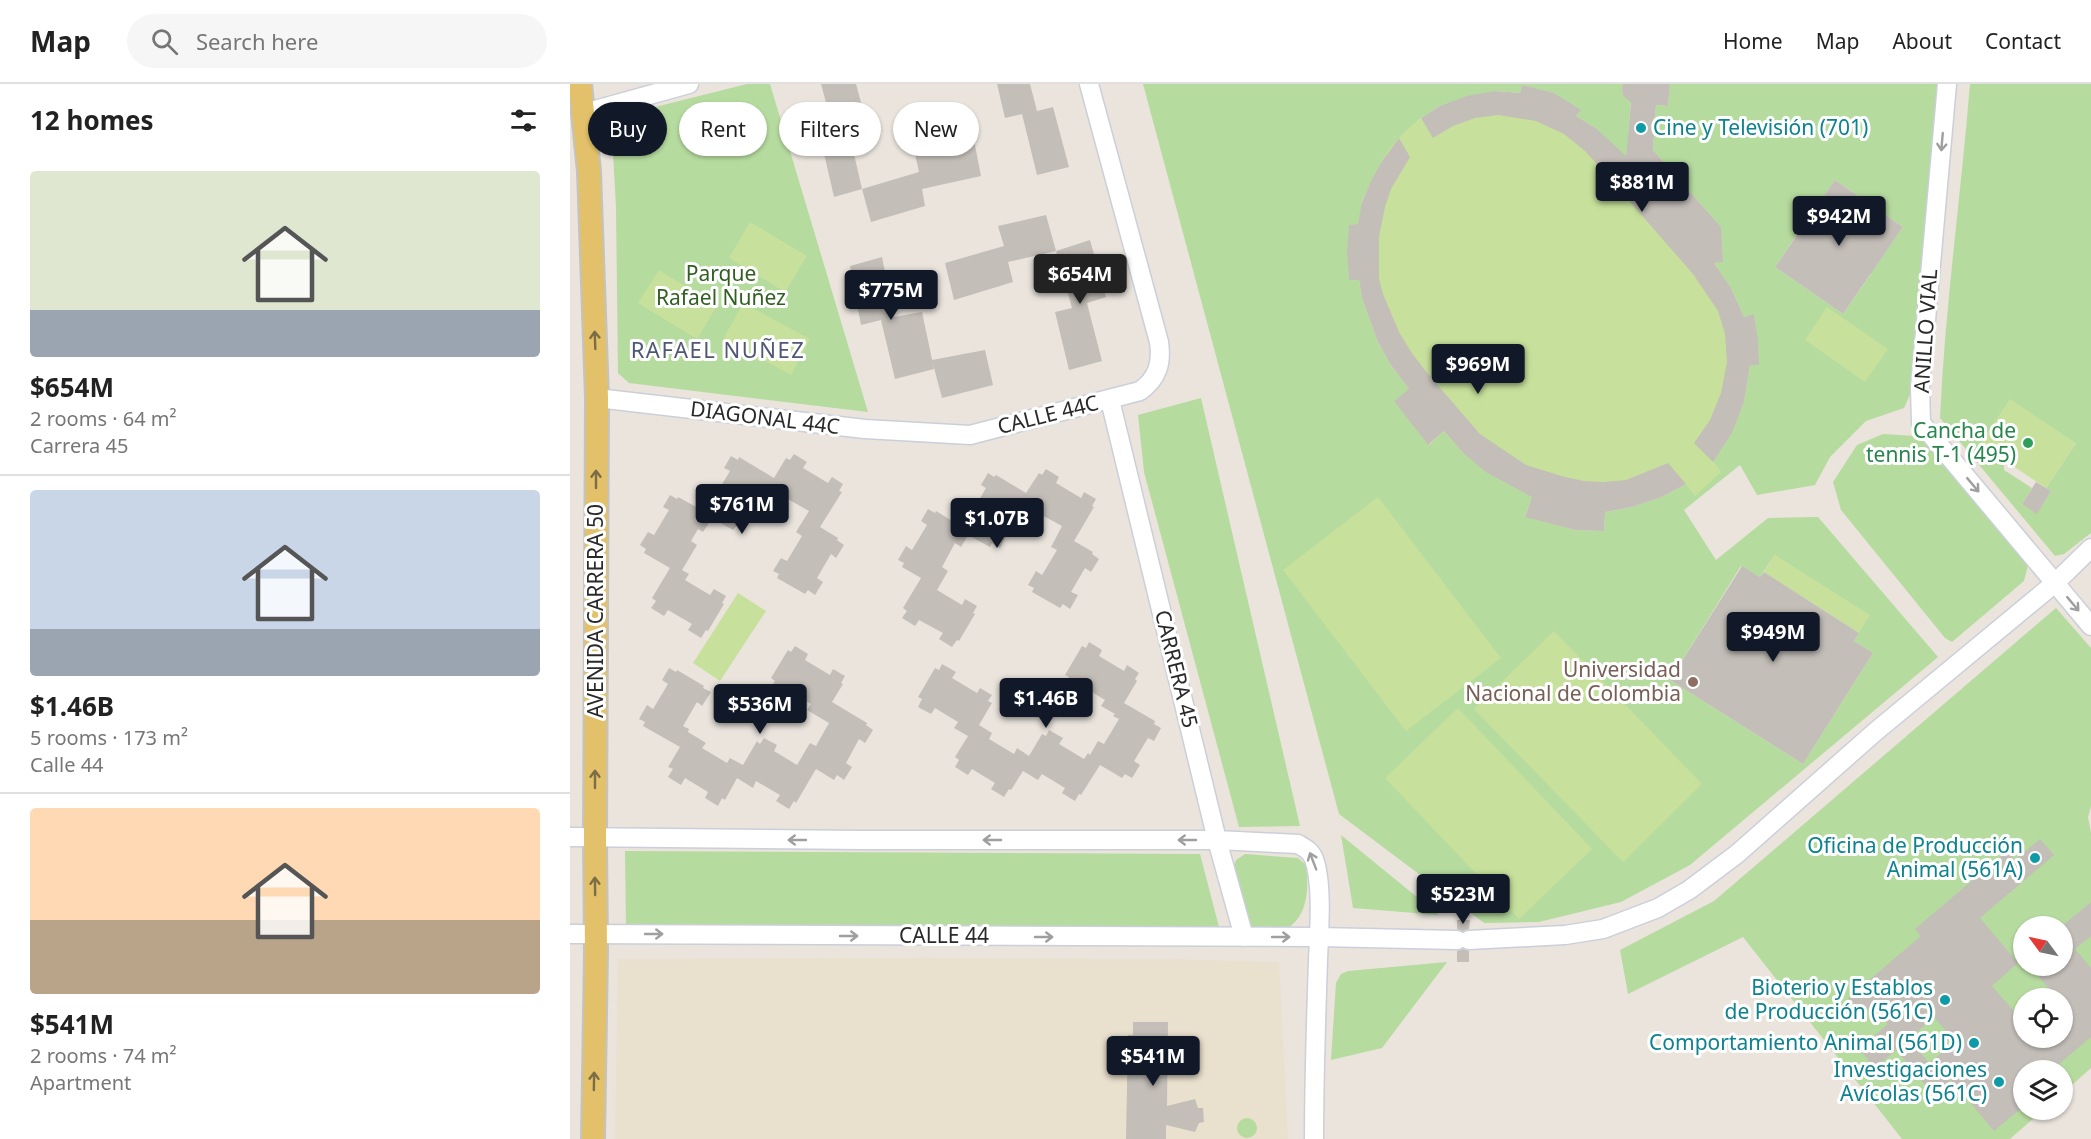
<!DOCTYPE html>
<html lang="en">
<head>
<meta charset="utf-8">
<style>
  :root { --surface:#fff; --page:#f6f6f6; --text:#222; --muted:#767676; --line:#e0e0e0; --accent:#111827 }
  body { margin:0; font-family:"Noto Sans",sans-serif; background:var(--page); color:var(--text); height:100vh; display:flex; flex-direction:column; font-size:22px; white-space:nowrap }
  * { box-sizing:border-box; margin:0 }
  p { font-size:20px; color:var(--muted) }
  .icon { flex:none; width:33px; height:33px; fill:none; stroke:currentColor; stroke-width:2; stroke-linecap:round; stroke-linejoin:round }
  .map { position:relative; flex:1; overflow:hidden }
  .side { display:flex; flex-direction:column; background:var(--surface); width:570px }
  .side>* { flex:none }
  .hud { position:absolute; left:18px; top:18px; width:570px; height:54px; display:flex; gap:12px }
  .needle { width:39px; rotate:303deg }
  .tools { position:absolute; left:1443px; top:832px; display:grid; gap:12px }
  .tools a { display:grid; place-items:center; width:60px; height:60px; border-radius:50%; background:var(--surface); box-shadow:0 2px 4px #0004; font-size:30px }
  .price { position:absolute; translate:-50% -51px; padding:0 14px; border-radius:6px; background:var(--accent); color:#fff; font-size:20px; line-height:39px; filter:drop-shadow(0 2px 3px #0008) }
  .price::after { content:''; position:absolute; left:50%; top:36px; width:18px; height:14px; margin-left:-9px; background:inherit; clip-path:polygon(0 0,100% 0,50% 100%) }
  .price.current { background:#222; color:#fff }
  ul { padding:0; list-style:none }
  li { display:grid; align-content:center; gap:12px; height:318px; padding:0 30px }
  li+li { border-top:2px solid var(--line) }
  li span { display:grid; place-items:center; height:186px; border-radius:6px; color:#555 }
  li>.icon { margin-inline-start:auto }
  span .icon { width:108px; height:108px; fill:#fffc; stroke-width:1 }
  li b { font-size:26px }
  h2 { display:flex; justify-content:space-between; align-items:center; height:72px; padding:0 30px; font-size:26px }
  .pill { padding:0 21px; border-radius:27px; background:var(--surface); box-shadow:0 2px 4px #0004; font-size:21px; line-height:54px }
  .pill.current { background:var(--accent); color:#fff }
  header { display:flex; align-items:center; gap:36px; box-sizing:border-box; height:84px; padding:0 30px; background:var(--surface); border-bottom:2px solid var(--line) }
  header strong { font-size:28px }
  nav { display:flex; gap:33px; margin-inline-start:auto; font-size:21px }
  .search { width:420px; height:54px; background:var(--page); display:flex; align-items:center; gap:15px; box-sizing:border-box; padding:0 21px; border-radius:33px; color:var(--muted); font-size:22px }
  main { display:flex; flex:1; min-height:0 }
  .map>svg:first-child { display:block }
  .education { fill:#eae0ce }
  .green { fill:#b6db9f; fill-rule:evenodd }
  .pitch { fill:#c7e19c }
  .building { fill:#c3beb8; fill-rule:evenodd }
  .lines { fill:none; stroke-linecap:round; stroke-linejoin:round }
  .minor-casing { stroke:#cbcfda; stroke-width:21 }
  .major-casing { stroke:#c3c3c3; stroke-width:26 }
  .minor { stroke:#fff; stroke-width:18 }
  .major { stroke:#e2c16a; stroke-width:22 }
  .oneway { stroke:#9f9f9f }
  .oneway2 { stroke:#7c6d46 }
  .culture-dot { fill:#0f9aa8; stroke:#fff; stroke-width:2 }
  .leisure-dot { fill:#2e9e5b; stroke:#fff; stroke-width:2 }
  .education-dot { fill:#8d6e63; stroke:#fff; stroke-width:2 }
  .labels { text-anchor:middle; stroke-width:6; stroke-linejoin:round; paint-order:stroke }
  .culture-label { font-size:21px; fill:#0d838f; stroke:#fff; text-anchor:end }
  .park-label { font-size:21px; fill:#315f21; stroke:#fff }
  .street-label { font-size:21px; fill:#292929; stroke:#fff }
  .leisure-label { font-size:21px; fill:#27864d; stroke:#fff; text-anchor:end }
  .education-label { font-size:21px; fill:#785e54; stroke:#fff; text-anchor:end }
  .neighbourhood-label { font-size:22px; letter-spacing:1.5px; fill:#4f5775; stroke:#fff }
</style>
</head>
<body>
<header>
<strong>Map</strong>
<div class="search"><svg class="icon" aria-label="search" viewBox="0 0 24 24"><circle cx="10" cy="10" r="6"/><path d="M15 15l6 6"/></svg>Search here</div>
<nav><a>Home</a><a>Map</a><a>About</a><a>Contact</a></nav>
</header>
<main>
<section class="side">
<h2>12 homes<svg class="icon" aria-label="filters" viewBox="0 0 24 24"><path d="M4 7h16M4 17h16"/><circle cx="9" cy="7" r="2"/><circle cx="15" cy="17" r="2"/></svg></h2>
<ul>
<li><span style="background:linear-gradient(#dfe7d0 75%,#9aa5b1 0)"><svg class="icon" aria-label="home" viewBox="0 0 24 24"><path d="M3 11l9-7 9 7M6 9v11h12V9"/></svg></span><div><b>$654M</b><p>2 rooms · 64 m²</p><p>Carrera 45</p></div></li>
<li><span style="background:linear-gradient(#c9d6e8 75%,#9aa5b1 0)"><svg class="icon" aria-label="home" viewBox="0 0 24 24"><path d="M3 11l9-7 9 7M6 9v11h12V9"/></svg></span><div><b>$1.46B</b><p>5 rooms · 173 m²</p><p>Calle 44</p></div></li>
<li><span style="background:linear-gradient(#ffd9b3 60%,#b9a48a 0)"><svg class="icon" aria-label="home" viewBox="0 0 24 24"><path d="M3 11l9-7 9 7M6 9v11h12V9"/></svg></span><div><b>$541M</b><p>2 rooms · 74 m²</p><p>Apartment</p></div></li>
</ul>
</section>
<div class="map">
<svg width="1521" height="1055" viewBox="0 0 1521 1055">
  <rect width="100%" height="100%" fill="#eae4dd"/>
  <!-- education -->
  <path class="education" d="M291,874L597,875L709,878L718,1055H45L48,875Z"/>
  <!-- green -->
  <path class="green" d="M177,0H200L298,328L59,299L48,289L46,123L41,34Z
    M573,0H1054L1052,5L1053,12L1061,16L1056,75L1027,45L1006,32L1010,27L952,1L950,9L925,7L870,22L851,34L829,54L810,80L792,117L789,196L792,214L807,256L820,280L839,305L859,361L874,347L893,369L962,413L955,432L1005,446L1034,447L1035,428L1062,423L1092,413L1116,400L1151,388L1143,378L1174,318L1180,281H1188L1184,231L1174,233L1161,204L1144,179L1151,143L1083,66L1086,21L1098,22L1100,0H1368L1343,304L1334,324L1296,337L1260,373L1245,401L1187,411L1170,381L1114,426L1146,476L1198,434L1248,433L1368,573L1120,781L1051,818L969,838L914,839L769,730ZM1265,96L1333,143L1303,186L1236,139ZM1232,143L1301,190L1273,230L1205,183ZM1205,471L1289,549L1284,557L1303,569L1233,680L1100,596L1171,482L1190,493Z
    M1400,0H1521V449L1494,470L1485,472L1370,334C1375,222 1391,111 1400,0ZM1506,359L1476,404L1481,407L1467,429L1452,420L1462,404L1434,386V376Z
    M631,314L730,742L669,743L574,388L568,331Z
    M1313,350L1345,352L1358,360L1458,481L1454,497L1382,558L1375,554L1271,426L1263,398L1287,361Z
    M1486,524L1521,564V722L1518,733L1521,749V984L1493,1009L1492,987H1454V1026H1473L1440,1055H1332L1173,853L1058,910L1050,866L1144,817ZM1454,843H1492V882H1454ZM1454,915H1492V954H1454Z
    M771,751L869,831L783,824Z
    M55,767L630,770L649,843H56Z
    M675,770L728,774L736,781C739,804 738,833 716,845L680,847L663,783L666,776Z
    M877,878L812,964L761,976L766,899L771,890L778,887Z
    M667 1044a10 10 0 1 1 20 0a10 10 0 1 1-20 0Z"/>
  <!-- pitch -->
  <path class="pitch" d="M952,1L984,9L1011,26L1007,32L1027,45L1056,75L1083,66L1151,143L1153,178L1145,179L1161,204L1174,233L1184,230L1188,256L1189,281H1180L1174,318L1162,349L1143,378L1151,388L1125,412L1116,400C1089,414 1064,422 1035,428L1034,447L1005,446L955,433L962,413L917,389L893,369L874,348L858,361L824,317L839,305C813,272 796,238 789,196H779L777,168L779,141L788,140C804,56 863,4 950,9Z
    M180,138L237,172L215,208L159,174Z
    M89,186L147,222L127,255L68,219Z
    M173,219L240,255L221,291L154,254Z
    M1257,223L1318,265L1295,298L1235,256Z
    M1440,315L1506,359L1476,404L1410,360Z
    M808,413L931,574L836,647L713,486Z
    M1205,471L1300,531L1289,549L1194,488Z
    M168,509L196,527L150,597L123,579Z
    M984,547L1132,700L1053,778L904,625Z
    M888,624L1022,765L949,835L815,694Z"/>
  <!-- building -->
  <path class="building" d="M251,0H286L297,40L278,44L292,105L264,113L250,52L264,48Z
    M427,0H460L467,27L483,23L499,83L467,91L452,30L435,34Z
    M1053,0H1100L1098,22L1086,21L1083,66L1151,143L1153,178L1144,179L1161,204L1174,233L1184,230L1188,256L1189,281H1180L1174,318L1162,349L1143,378L1124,359L1140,336L1151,309L1157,278L1155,250L1148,227L1123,190L1034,88L1015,67L994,50L966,37L928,31L905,34L883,42L863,54L851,34L870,22L897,12L925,7L950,9L952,1L984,9L1011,26L1006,32L1027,45L1056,72L1061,18L1053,12L1052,5Z
    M829,54L840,73L821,105L815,123L809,153V195L813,210L829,248L841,268L858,290L910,350L956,381L995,393L1014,397L1034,398L1056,396L1098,379L1116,400L1092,413L1062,423L1035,428L1034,447L1005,446L955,433L962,413L917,389L893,369L874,347L858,361L824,317L839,305L820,280L807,256L792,214L789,196H779L777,168L779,141L788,140L792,118L801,97L810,80Z
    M404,56L411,92L352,105L355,122L301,138L292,105L349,88L345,70Z
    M1265,96L1333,143L1273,230L1205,183Z
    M476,131L486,167L438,178L443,198L384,216L375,179L434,162L428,142Z
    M520,156L536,213L517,219L532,277L499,286L485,228L502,224L486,167Z
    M312,173L324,233L352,228L364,285L325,295L311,236L291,241L280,182Z
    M415,266L423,301L372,314L362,276Z
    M224,370L237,378L233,384L258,399L262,393L273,400L269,407L272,408L250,443L268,454L267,456L274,461L266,474L261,470L247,494L253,498L245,511L238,506L235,510L207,494L209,490L203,487L211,474L217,477L232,452L226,448L239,427L216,414L212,420L188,406L175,429L181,433L173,446L166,442L163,446L142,434L133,448L128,445L121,457L127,461L112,486L119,490L115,496L140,511L144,505L156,512L152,519L154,520L138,547L136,546L131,554L118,546L122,540L98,526L94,532L81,524L86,517L82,514L100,484L74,469L76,465L70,461L78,448L84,451L99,426L93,423L100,411L107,415L108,413L130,425L139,409L145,412L160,387L154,384L161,372L168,376L169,373L204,394L216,374L220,376Z
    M476,385L489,393L486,399L511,414L514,408L526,415L522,422L524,423L504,457L523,468L522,470L529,475L521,488L515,484L501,508L508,511L500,525L493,520L490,524L462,508L464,504L458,501L466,487L472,491L487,466L481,463L492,442L468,429L464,435L445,423L431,447L437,450L430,464L422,459L420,463L398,451L391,463L385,459L372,483L378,487L367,506L392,521L395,515L407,522L403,529L405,530L389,557L387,556L382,563L369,555L373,549L349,536L345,542L332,534L337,527L333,524L351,494L332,483L334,479L328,476L336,462L342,466L357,441L351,437L358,425L365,429L366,427L387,440L396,426L401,430L416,404L411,401L418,389L424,393L426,391L456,409L469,389L472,391Z
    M1466,398L1481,407L1467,430L1452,420Z
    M1172,482L1190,493L1194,488L1289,549L1284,557L1303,569L1233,680L1100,596Z
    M519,558L532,566L529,572L554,587L557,581L569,589L565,595L567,597L554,619L585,637L584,640L591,644L584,657L578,654L564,677L570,681L562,694L555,690L552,694L530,681L511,711L509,710L505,717L492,709L495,704L472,690L468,696L453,687L441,706L439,705L434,713L421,705L425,699L402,685L398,691L385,683L389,676L385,673L398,652L384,644L388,638L365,624L361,630L348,623L352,615L348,613L365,584L369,586L372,580L386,588L382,594L407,609L410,604L422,611L418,617L422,619L409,641L422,649L419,655L444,670L447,664L459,672L472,650L476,652L479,646L493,654L489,660L514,675L518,669L520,671L528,657L534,660L549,635L543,632L545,630L531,622L535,616L512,602L508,608L495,600L499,593L495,591L512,562L516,564Z
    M225,562L238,570L235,576L260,591L263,585L275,592L271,599L273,600L262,618L297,639L296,641L303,646L295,659L289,655L276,679L282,683L274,696L267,691L264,696L246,685L226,719L224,717L219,725L206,717L210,711L186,697L183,704L167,694L155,716L152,714L148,722L135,714L138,708L115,694L111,701L98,693L103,685L98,683L110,663L73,642L75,638L69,635L77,621L83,625L98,600L92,596L99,584L106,588L107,586L134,602L133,604L141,608L132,622L127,618L113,642L119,645L118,648L136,659L132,664L157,679L160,674L173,681L187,657L190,660L194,654L207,661L204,667L227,681L240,659L246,662L259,639L237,626L241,620L217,606L214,612L201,604L205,597L201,594L218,566L221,568Z
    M1470,755L1484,771L1410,834L1448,879L1422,902L1454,939V954H1492V915H1488L1468,892L1479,882H1492V842L1521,818V852L1505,865L1521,884V953L1481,987H1454V1022L1424,1047L1381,996L1364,1011L1326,966L1305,984L1289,965L1318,940L1302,921L1291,931L1278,914L1351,852L1345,845L1437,767L1445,776ZM1364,933L1385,958L1359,979L1339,955Z
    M887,836H900L899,845L893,847L887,845Z
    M893,865L899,867V878H887V867Z
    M563,938H598L597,1022L625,1015L628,1024H633L634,1038L629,1039L625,1048L596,1041V1055H556L558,951H563Z"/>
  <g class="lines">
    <!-- minor casing -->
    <g class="minor-casing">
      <path id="minor" d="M1377,0L1350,304L1351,339L1521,542
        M14,29L119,0
        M27,314L295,345L400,351L570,307C588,294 592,279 589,258L519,0
        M540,316L647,756L674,853
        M0,753L291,756H647L728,760C735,764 741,767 744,775C753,800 749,849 748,876C746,936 744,995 744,1055
        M0,850L749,853L887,856
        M899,856L995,851L1033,845L1088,824L1119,806L1167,770L1305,648L1485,499L1521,464"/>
    </g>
    <!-- major casing -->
    <g class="major-casing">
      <path id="major" d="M10,0L19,87L27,314L25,754L26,868L23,1055"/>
    </g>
    <!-- minor -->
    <use href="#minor" class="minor"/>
    <!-- major -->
    <use href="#major" class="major"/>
  </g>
  <!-- one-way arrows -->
  <defs><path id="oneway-shaft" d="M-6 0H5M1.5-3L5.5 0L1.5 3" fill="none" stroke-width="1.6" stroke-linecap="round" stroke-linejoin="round" transform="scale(1.5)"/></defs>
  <g class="oneway">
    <use href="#oneway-shaft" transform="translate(1372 58) rotate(95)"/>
    <use href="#oneway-shaft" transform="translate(1403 401) rotate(50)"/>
    <use href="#oneway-shaft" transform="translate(1503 520) rotate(50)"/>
    <use href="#oneway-shaft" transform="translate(227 756) rotate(-180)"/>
    <use href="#oneway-shaft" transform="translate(422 756) rotate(180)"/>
    <use href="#oneway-shaft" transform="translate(617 756) rotate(180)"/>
    <use href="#oneway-shaft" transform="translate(743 777) rotate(-111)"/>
    <use href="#oneway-shaft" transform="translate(84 850)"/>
    <use href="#oneway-shaft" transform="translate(279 852)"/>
    <use href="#oneway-shaft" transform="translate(474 853)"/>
    <use href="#oneway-shaft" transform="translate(711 853)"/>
  </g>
  <g class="oneway2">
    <use href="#oneway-shaft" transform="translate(25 256) rotate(-92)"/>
    <use href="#oneway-shaft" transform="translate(26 395) rotate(-90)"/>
    <use href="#oneway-shaft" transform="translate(25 695) rotate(-90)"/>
    <use href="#oneway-shaft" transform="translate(25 802) rotate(-91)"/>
    <use href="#oneway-shaft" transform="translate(24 997) rotate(-89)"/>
  </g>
  <!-- markers -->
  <g class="culture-dot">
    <circle cx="1071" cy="44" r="6"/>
    <circle cx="1465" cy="774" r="6"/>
    <circle cx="1375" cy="916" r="6"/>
    <circle cx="1404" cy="959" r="6"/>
    <circle cx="1429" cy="998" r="6"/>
  </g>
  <circle class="leisure-dot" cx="1458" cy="359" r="6"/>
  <circle class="education-dot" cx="1123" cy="598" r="6"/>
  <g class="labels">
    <!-- culture labels -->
    <g class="culture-label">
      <text x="1083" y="51" text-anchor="start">Cine y Televisión (701)</text>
      <text x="1453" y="769">Oficina de Producción<tspan x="1453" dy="24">Animal (561A)</tspan></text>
      <text x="1363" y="911">Bioterio y Establos<tspan x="1363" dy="24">de Producción (561C)</tspan></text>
      <text x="1392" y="966">Comportamiento Animal (561D)</text>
      <text x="1417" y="993">Investigaciones<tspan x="1417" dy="24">Avícolas (561C)</tspan></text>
    </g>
    <!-- park labels -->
    <g class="park-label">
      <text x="151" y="197">Parque<tspan x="151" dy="24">Rafael Nuñez</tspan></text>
    </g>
    <!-- street labels -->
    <g class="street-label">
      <text transform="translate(1356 247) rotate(-86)" y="7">ANILLO VIAL</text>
      <text transform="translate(478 331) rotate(-14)" y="7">CALLE 44C</text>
      <text transform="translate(195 334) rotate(7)" y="7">DIAGONAL 44C</text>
      <text transform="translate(26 527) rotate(-90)" y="7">AVENIDA CARRERA 50</text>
      <text transform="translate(606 585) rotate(76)" y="7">CARRERA 45</text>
      <text x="374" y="859">CALLE 44</text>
    </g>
    <!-- leisure labels -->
    <g class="leisure-label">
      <text x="1446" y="354">Cancha de<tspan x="1446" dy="24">tennis T-1 (495)</tspan></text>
    </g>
    <!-- education labels -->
    <g class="education-label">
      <text x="1111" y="593">Universidad<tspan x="1111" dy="24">Nacional de Colombia</tspan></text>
    </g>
    <!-- neighbourhood labels -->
    <g class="neighbourhood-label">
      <text x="148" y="274">RAFAEL NUÑEZ</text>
    </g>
  </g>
</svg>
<div class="tools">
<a><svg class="needle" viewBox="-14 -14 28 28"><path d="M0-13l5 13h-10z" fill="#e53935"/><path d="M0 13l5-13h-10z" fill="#767676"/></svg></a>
<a><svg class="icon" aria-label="locate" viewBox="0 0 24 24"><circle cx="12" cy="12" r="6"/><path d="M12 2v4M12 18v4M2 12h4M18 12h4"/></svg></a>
<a><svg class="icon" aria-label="layers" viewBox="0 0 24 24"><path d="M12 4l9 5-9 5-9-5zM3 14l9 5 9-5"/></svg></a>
</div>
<b class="price" style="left:1072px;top:129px">$881M</b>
<b class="price" style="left:1269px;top:163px">$942M</b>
<b class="price current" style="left:510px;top:221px">$654M</b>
<b class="price" style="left:321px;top:237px">$775M</b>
<b class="price" style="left:908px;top:311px">$969M</b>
<b class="price" style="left:172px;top:451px">$761M</b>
<b class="price" style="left:427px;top:465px">$1.07B</b>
<b class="price" style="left:1203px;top:579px">$949M</b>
<b class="price" style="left:476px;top:645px">$1.46B</b>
<b class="price" style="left:190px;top:651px">$536M</b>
<b class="price" style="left:893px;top:841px">$523M</b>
<b class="price" style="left:583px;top:1003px">$541M</b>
<div class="hud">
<a class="pill current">Buy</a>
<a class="pill">Rent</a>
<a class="pill">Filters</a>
<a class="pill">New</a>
</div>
</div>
</main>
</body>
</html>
